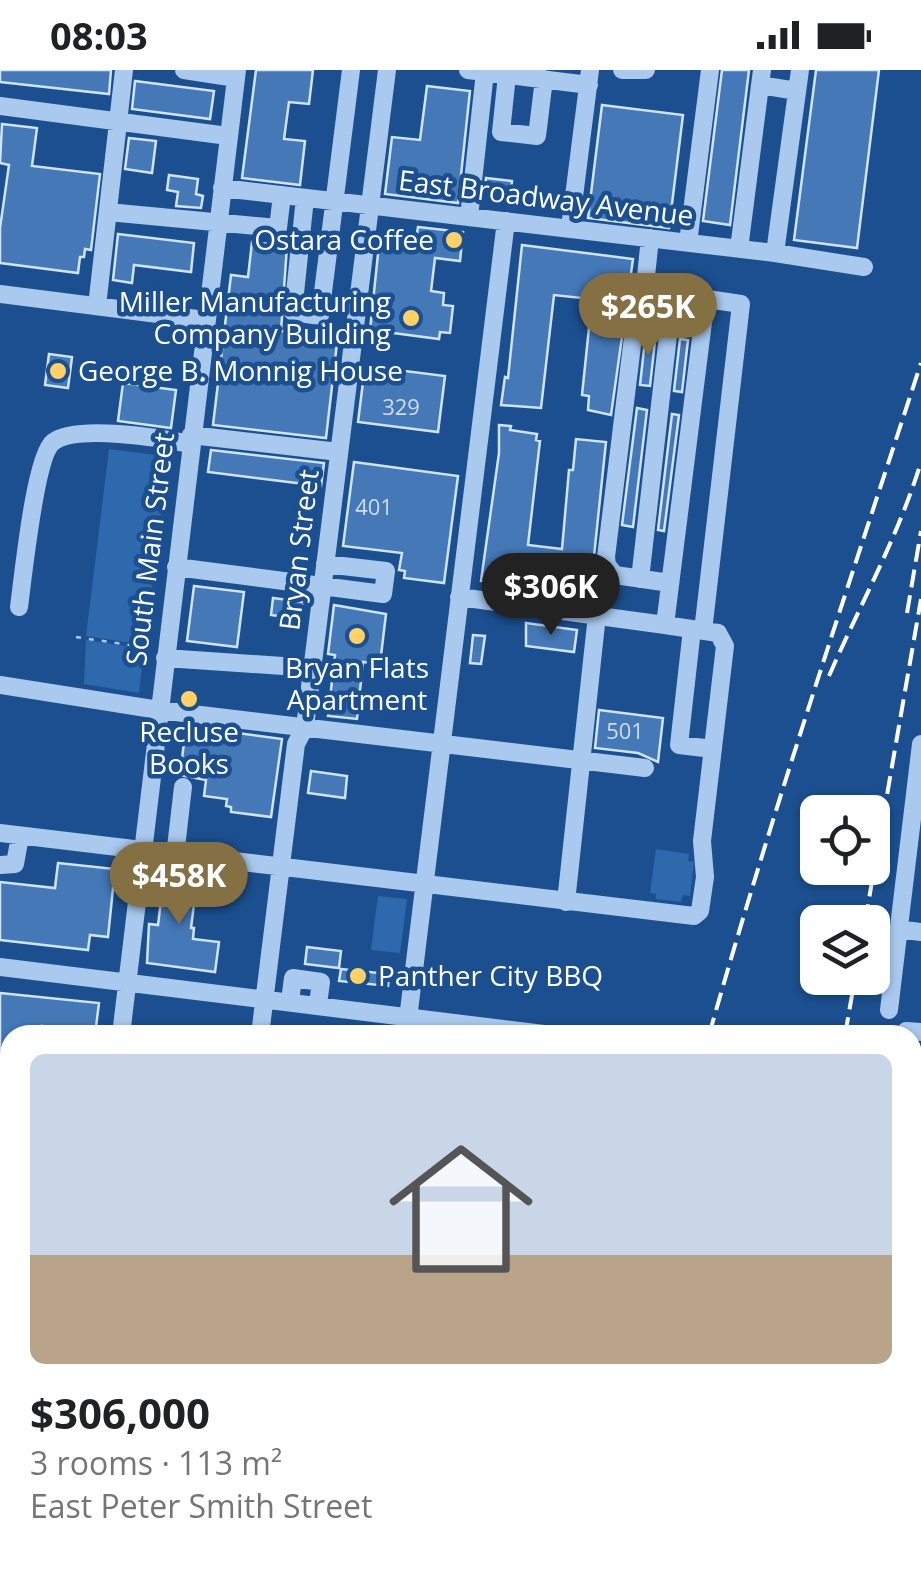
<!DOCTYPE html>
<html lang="en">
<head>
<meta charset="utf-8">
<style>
  :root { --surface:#fff; --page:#f2f2f2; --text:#202124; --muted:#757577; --accent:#847042 }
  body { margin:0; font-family:"Open Sans",sans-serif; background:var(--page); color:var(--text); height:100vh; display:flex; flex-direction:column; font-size:38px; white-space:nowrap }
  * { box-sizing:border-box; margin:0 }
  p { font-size:32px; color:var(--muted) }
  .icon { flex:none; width:55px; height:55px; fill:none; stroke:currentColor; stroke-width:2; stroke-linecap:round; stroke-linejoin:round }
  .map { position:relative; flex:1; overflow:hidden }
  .side { position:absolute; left:0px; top:955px; width:922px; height:550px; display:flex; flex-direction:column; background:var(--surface); border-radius:30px 30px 0 0; box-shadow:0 2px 8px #0004 }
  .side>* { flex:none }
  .controls { position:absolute; left:800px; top:725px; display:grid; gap:20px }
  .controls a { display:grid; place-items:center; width:90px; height:90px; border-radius:15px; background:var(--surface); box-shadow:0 2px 8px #0004; font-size:50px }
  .price { position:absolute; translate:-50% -85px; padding:0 22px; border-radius:35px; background:var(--accent); color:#fff; font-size:32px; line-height:65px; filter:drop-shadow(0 2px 5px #0008) }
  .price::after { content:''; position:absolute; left:50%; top:60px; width:30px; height:22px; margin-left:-15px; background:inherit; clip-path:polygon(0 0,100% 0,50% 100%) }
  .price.active { background:#222; color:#fff }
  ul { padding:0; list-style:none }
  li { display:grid; align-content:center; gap:20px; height:530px; padding:0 30px }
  li span { display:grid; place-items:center; height:310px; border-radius:15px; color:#555 }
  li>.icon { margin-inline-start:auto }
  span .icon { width:180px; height:180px; fill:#fffc; stroke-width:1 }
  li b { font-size:42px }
  .status { display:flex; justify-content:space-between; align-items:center; height:70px; padding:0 50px; background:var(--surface); direction:ltr }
  .status svg { height:28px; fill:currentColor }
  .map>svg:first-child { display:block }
  .green { fill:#2e69ad }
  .building { fill:#4478b7; stroke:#cfe3fa; stroke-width:2.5 }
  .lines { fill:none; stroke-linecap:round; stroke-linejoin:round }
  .path { stroke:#a9c9ee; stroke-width:2.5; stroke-dasharray:5 8; stroke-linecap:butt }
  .minor { stroke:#a9c9ee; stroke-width:18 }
  .rail { stroke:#fff; stroke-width:4; stroke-dasharray:18 8; stroke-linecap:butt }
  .poi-dot { fill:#ffd166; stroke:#1b4f8f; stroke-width:4 }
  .labels { text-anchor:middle; stroke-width:9; stroke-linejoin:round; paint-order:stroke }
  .number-label { font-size:22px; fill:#d0dded }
  .street-label { font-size:28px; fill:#fff; stroke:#1b4f8f }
  .poi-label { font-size:28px; fill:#fff; stroke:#1b4f8f; text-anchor:end }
</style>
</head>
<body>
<div class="status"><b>08:03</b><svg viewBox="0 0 49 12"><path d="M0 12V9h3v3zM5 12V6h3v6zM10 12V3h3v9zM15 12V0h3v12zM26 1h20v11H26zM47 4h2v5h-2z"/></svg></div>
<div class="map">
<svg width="921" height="1505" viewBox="0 0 921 1505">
  <rect width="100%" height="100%" fill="#1b4f8f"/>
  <!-- green -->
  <path class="green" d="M109,379L163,386V392L167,393L145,575L86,566Z
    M86,570L144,579L139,623L84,614Z
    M656,779L689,784L688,791L694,792L690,826L683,825L681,832L656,829V824L650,823Z
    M378,826L407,829L400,883L371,880Z"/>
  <!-- building -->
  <path class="building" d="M0,0H111L109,24L0,12Z
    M256,0H313L309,34L289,32L284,69L305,71L300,115L242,108Z
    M722,0H749L730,155L703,151Z
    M816,0H879L857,178L794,170Z
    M135,11L214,21L210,49L132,39Z
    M427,16L470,21L458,133L385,124L392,67L420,70Z
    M602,35L683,45L669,158L588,148Z
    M2,54L37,58L32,96L100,104L91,180L85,179L84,187H80L78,203L0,193V158L9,95L0,93Z
    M129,68L156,71L152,103L125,99Z
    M169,105L198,109L196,124L203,126L201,138L176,136L178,122L167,120Z
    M486,108L512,111L510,129L484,126Z
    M418,157L463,162L460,191L435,188L431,221L444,223L443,235L453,236L450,263L440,262L439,269L370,260L380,165L416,169Z
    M118,164L194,173L191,202L134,195L132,213L113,210Z
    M252,172L287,176L281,261L308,264L307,269L337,273L326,368L213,355L231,205L248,207Z
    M522,175L633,189L611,345L588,340L589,326L582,325L592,229L554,225L541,338L501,335L505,307L508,308Z
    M646,261L656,262L650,316L640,315Z
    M680,269L688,270L682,322L674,321Z
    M49,284L72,287L68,318L45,315Z
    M365,296L445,306L438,362L358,352Z
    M123,313L176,320L171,358L118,351Z
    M637,338L647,340L633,457L622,455Z
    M672,344L679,345L664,461L658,460Z
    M499,355L511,356L510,360L537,364L536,370L540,371L528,475L562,479L569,400H573L576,369L606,372L594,486L595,510L602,511L600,527L527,520L528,517L481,511L499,383Z
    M211,380L324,393L321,416L208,402Z
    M354,392L458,406L444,513L404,508L405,501L399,500L402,483L343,476Z
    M194,516L244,522L237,577L187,571Z
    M273,528L304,532L302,544L299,543L298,549L271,545Z
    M334,535L386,544L380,594L363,592L357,649L328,646L335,585L328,584Z
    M526,553L577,560L574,582L526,576Z
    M473,565L485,566L481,594L470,593Z
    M599,640L663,648L658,692L638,683L595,678Z
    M186,656L282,669L271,747L231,742V737L226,736L227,729L204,726L206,710L180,705Z
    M311,701L347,706L345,728L308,723Z
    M58,793L115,799L108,867L90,865L88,880L0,870V812L55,818Z
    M165,798L198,803L191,858H194L193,869L219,872L215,902L147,893L149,854L158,855Z
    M307,877L341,881L339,898L305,894Z
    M341,899L378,903L379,899L390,900L388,916L339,911Z
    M0,923L99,933L95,965H75L76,960L42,956L41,965H10V987L0,986Z
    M10,991V1037H0V999Z
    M0,1427L10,1428V1495H29L28,1505H0Z
    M380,1495H414L412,1505H379Z
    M436,1495H497L495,1505H435Z"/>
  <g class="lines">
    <!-- path -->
    <path class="path" d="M76,567L150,578"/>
    <!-- minor -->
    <path class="minor" d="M184,0L236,8
      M468,0L589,15
      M622,0H646
      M507,5L501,62L537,66L544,9
      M760,15L797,21
      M0,36L228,66
      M222,118L775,183L864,197
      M305,128L293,242L320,246L351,0
      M108,142L278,158L282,125
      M469,147L485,2
      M570,158L590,0
      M688,173L710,0
      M739,179L762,0
      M775,183L800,0
      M0,224L205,250
      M97,236L124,0
      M642,244L636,243L606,487L607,495L615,505L670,513
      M191,365L339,382
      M176,497L383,524L386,501L325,494
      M640,509L670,248
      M459,527L665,555L703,252L642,244L650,168
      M19,537C23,508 35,386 53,372C76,354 161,368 190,374
      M692,559L679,675L713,679
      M703,561L741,234L707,229L703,252
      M165,588L312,598
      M0,615L159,640L645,698
      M0,763L694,846L700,841L705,807L702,771L725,576L718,563L665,555
      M175,786L183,717
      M0,795L15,794L20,766
      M566,832L597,545
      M898,859L921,862
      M0,897L552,965
      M290,931L293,908L321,912L318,934
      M889,940L921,674
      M906,961L921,962
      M121,965L237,0
      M260,965L296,674L305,657L387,0
      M406,965L506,151
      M0,1049L10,1050
      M912,1068L921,1070
      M0,1212L2,1195
      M0,1273L10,1275
      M912,1275L921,1276
      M0,1400L10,1401
      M53,1505L54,1495
      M196,1505L198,1495
      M342,1505L343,1495
      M514,1505L515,1495
      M823,1505L824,1495"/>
    <!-- rail -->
    <path class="rail" d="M907,543L921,461
      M829,606C860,535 898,467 921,392
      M865,852L921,529
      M709,965C773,739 848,517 921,293
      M845,965L855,908
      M561,1505L563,1495
      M749,1505L751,1495"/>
  </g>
  <!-- markers -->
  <g class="poi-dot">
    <circle cx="454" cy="170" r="10"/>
    <circle cx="411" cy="248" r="10"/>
    <circle cx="58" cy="301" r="10"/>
    <circle cx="357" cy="566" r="10"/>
    <circle cx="189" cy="629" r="10"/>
    <circle cx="358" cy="906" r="10"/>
  </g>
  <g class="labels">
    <!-- number labels -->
    <g class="number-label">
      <text x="401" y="345">329</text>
      <text x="374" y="445">401</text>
      <text x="625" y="669">501</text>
    </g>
    <!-- street labels -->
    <g class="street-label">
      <text transform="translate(546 128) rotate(7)" y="10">East Broadway Avenue</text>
      <text transform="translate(150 479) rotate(-83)" y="10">South Main Street</text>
      <text transform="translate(299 480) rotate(-83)" y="10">Bryan Street</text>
    </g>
    <!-- poi labels -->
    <g class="poi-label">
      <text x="434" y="180">Ostara Coffee</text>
      <text x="391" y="242">Miller Manufacturing<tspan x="391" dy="32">Company Building</tspan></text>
      <text x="78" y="311" text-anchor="start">George B. Monnig House</text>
      <text x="357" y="608" text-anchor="middle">Bryan Flats<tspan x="357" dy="32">Apartment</tspan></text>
      <text x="189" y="672" text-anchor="middle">Recluse<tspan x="189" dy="32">Books</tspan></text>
      <text x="378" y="916" text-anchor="start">Panther City BBQ</text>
    </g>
  </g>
</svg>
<div class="controls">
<a><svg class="icon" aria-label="locate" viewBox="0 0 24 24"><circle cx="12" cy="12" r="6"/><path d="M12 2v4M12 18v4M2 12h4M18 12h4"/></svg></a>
<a><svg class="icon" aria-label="layers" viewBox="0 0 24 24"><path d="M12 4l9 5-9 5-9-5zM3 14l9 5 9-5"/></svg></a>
</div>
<b class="price" style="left:648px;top:288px">$265K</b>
<b class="price active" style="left:551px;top:568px">$306K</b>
<b class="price" style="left:179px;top:857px">$458K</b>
<section class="side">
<ul>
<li><span style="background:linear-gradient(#c9d6e8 65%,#b9a48a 0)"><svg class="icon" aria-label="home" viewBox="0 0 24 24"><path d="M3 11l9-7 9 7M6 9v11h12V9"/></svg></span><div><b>$306,000</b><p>3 rooms · 113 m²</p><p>East Peter Smith Street</p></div></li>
</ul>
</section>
</div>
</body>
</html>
